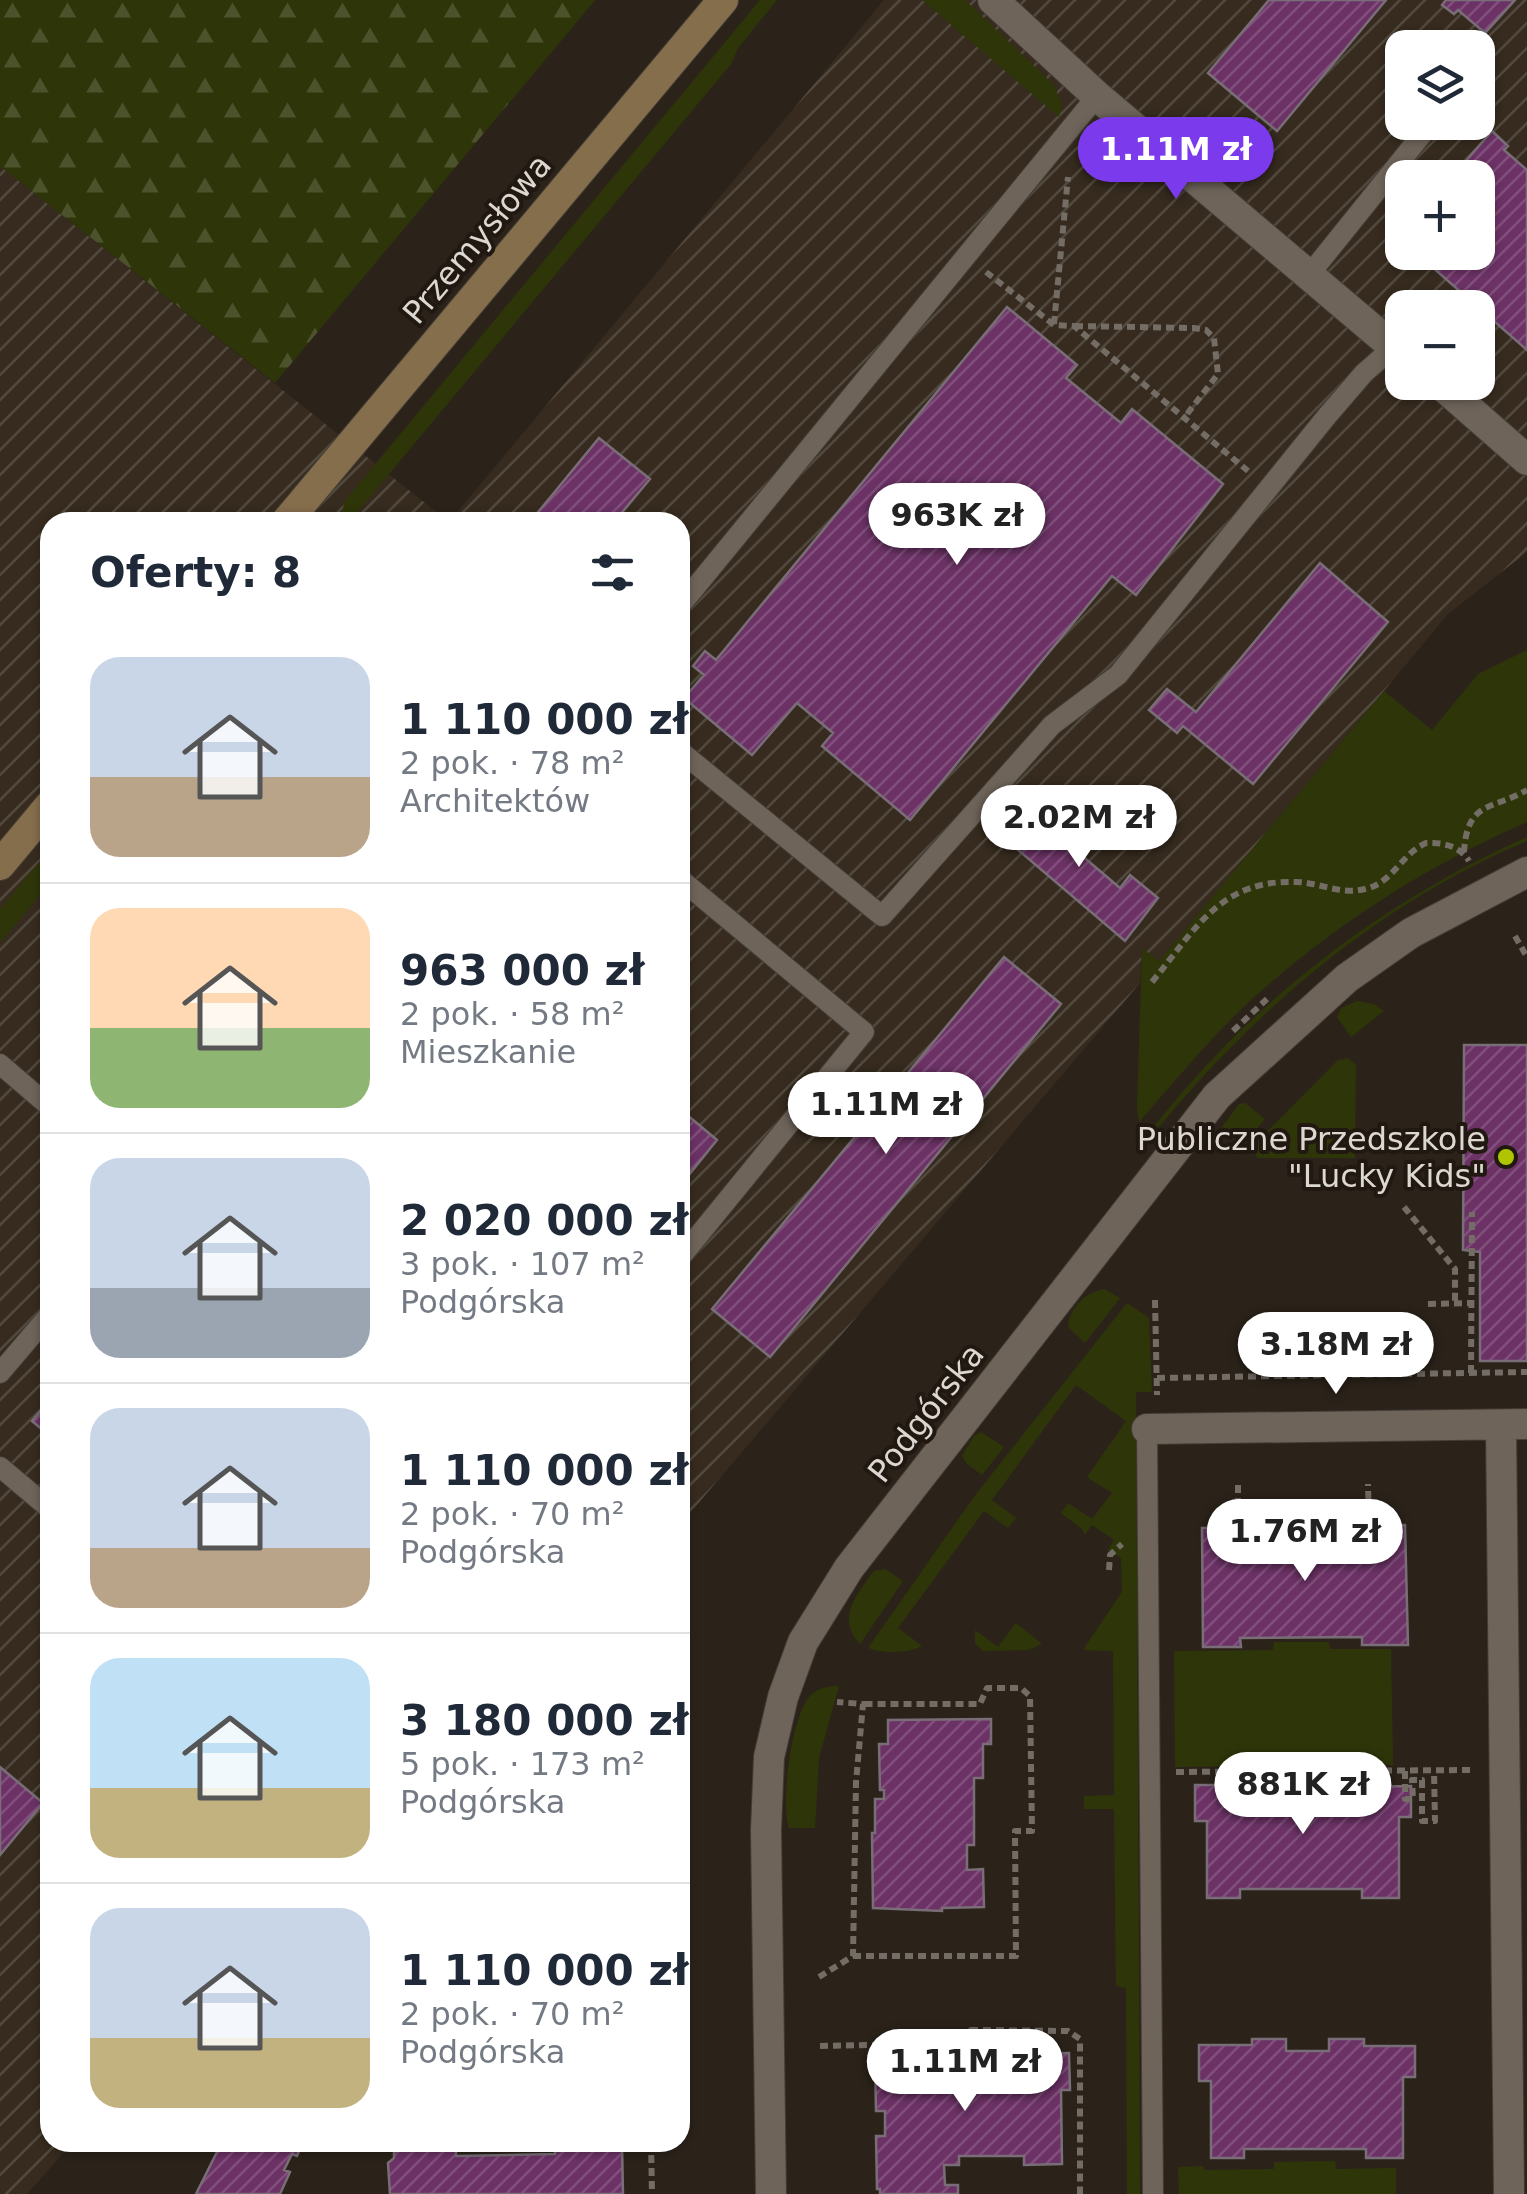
<!DOCTYPE html>
<html lang="pl">
<head>
<meta charset="utf-8">
<style>
  :root { --surface:#fff; --page:#f2f2f3; --text:#1f2937; --muted:#747a83; --line:#e0e1e3; --accent:#7c3aed }
  body { margin:0; font-family:"DejaVu Sans",sans-serif; background:var(--page); color:var(--text); height:100vh; display:flex; flex-direction:column; font-size:38px; white-space:nowrap }
  * { box-sizing:border-box; margin:0 }
  p { font-size:32px; color:var(--muted) }
  .icon { flex:none; width:55px; height:55px; fill:none; stroke:currentColor; stroke-width:2; stroke-linecap:round; stroke-linejoin:round }
  .map { position:relative; flex:1; overflow:hidden }
  .sheet { position:absolute; left:40px; top:512px; width:650px; height:1640px; display:flex; flex-direction:column; background:var(--surface); border-radius:30px; box-shadow:0 2px 8px #0004 }
  .sheet>* { flex:none }
  .fabs { position:absolute; left:1385px; top:30px; display:grid; gap:20px }
  .fabs a { display:grid; place-items:center; width:110px; height:110px; border-radius:20px; background:var(--surface); box-shadow:0 2px 8px #0004; font-size:50px }
  .price { position:absolute; translate:-50% -85px; padding:0 22px; border-radius:35px; background:#fff; color:#222; font-size:32px; line-height:65px; filter:drop-shadow(0 2px 5px #0008) }
  .price::after { content:''; position:absolute; left:50%; top:60px; width:30px; height:22px; margin-left:-15px; background:inherit; clip-path:polygon(0 0,100% 0,50% 100%) }
  .price.current { background:var(--accent); color:#fff }
  ul { padding:0; list-style:none }
  li { display:flex; align-items:center; gap:30px; height:250px; padding:0 50px }
  li+li { border-top:2px solid var(--line) }
  li span { display:grid; place-items:center; flex:none; width:280px; height:200px; border-radius:30px; color:#555 }
  li>.icon { margin-inline-start:auto }
  span .icon { width:120px; height:120px; fill:#fffc; stroke-width:1 }
  li b { font-size:42px }
  h2 { display:flex; justify-content:space-between; align-items:center; height:120px; padding:0 50px; font-size:42px }
  .map>svg:first-child { display:block }
  .industrial { fill:url(#industrial-furrows); fill-rule:evenodd }
  .green { fill:#2e3609 }
  .forest { fill:url(#forest-firs) }
  .building { fill:url(#building-hatch); stroke:#796e77; stroke-width:2.5 }
  .lines { fill:none; stroke-linecap:round; stroke-linejoin:round }
  .lane-casing { stroke:#433d36; stroke-width:22 }
  .street-casing { stroke:#433d36; stroke-width:32 }
  .secondary-casing { stroke:#433d36; stroke-width:32 }
  .path { stroke:#746d66; stroke-width:6; stroke-dasharray:8 5; stroke-linecap:butt }
  .lane { stroke:#6e645a; stroke-width:20 }
  .street { stroke:#6e645a; stroke-width:30 }
  .secondary { stroke:#856e4c; stroke-width:30 }
  .poi-dot { fill:#b0c501; stroke:#211911; stroke-width:4 }
  .labels { text-anchor:middle; stroke-width:8; stroke-linejoin:round; paint-order:stroke }
  .street-label { font-size:32px; fill:#dcd7d1; stroke:#211911 }
  .poi-label { font-size:32px; fill:#dcd7d1; stroke:#211911; text-anchor:end }
</style>
</head>
<body>
<div class="map">
<svg width="1527" height="2194" viewBox="0 0 1527 2194">
  <defs>
    <pattern id="industrial-furrows" width="10" height="10" patternUnits="userSpaceOnUse" patternTransform="scale(2.5)"><rect width="10" height="10" fill="#362b1e"/><path d="M-1 1l2-2M0 10L10 0M9 11l2-2" fill="none" stroke="#52493e"/></pattern>
    <pattern id="forest-firs" width="22" height="20" patternUnits="userSpaceOnUse" patternTransform="scale(2.5)"><rect width="22" height="20" fill="#2e3609"/><path d="M5 1l3.5 6h-7zM16 11l3.5 6h-7z" fill="#4c522c"/></pattern>
    <pattern id="building-hatch" width="6" height="6" patternUnits="userSpaceOnUse" patternTransform="scale(2.5)"><rect width="6" height="6" fill="#6c3266"/><path d="M-1 1l2-2M0 6l6-6M5 7l2-2" fill="none" stroke="#804f7b"/></pattern>
  </defs>
  <rect width="100%" height="100%" fill="#2b231a"/>
  <!-- industrial -->
  <path class="industrial" d="M884,0H1527V552L1448,614L1159,961L1142,949L1140,983L680,1525V522H50V2142L72,2143L27,2194H0V166L449,522ZM1402,48H1478V122H1402ZM1402,178H1478V252H1402ZM1402,308H1478V382H1402Z"/>
  <!-- green -->
  <path class="green" d="M760,0H777L738,48L731,64L349,522H339L345,501L353,491Z
    M922,0H965L1054,85L1062,105L1059,117Z
    M1527,650V822C1426,866 1334,925 1252,999C1211,1037 1176,1080 1139,1122L1137,1108L1142,948L1159,961L1384,691L1432,730L1478,674Z
    M1527,837V841C1373,906 1249,1015 1145,1144L1142,1142C1243,1009 1374,905 1527,837Z
    M50,849V883L0,943V909Z
    M1357,1001L1374,1004L1384,1011L1351,1037L1337,1017L1341,1008Z
    M1348,1058L1356,1065L1355,1158H1257L1252,1147L1338,1060Z
    M1245,1103L1265,1119L1241,1146L1224,1132L1223,1126L1239,1104Z
    M1104,1289L1120,1298L1085,1343L1068,1327C1069,1308 1086,1292 1104,1289Z
    M1127,1303L1149,1318L1152,1392H1136L1140,2194H1127L1126,1988L1116,1986L1114,1809H1084V1796L1114,1795L1113,1651L1083,1650L1122,1592L1121,1558L1108,1550L1114,1540L1092,1525L1085,1535L1082,1529L1061,1513L1068,1503L1092,1519L1112,1493L1087,1477L1126,1421L1076,1385L992,1500L1016,1518L1008,1528L984,1511L898,1628L922,1646C909,1653 883,1654 868,1648L973,1498Z
    M981,1432L1004,1447L982,1475L967,1464L962,1456L974,1436Z
    M885,1569L903,1581L860,1644C835,1618 858,1593 874,1571Z
    M1016,1623L1042,1644L1028,1650L983,1651L975,1643V1630L998,1647Z
    M1274,1642H1329L1330,1649H1391L1393,1765L1175,1767L1174,1651L1273,1650Z
    M839,1686L819,1758L815,1828H789C780,1804 792,1714 810,1696C818,1688 828,1686 839,1686Z
    M1335,2161L1336,2169L1396,2168V2194H1179L1178,2167L1203,2166L1204,2170L1274,2169V2162Z"/>
  <!-- forest -->
  <path class="forest" d="M0,0H595L275,383L0,166Z"/>
  <!-- building -->
  <path class="building" d="M1269,0H1386L1277,131L1208,73Z
    M1446,0H1515L1485,33L1458,10L1454,14L1442,5Z
    M1492,131L1508,146L1504,150L1527,170V350L1415,252H1478V178H1451Z
    M1007,307L1077,365L1066,378L1121,423L1132,409L1223,484L1136,595L1112,576L910,820L822,746L833,733L797,703L752,755L684,698L704,675L693,666L705,651L716,660Z
    M599,438L650,479L614,522H530Z
    M1320,563L1388,622L1253,784L1183,726L1177,733L1149,710L1167,689L1196,712Z
    M1038,797L1078,830L1067,843L1120,888L1130,875L1158,898L1125,941L1004,838Z
    M1004,957L1061,1004L770,1357L712,1309Z
    M1464,1045H1527V1361H1480V1252L1463,1250Z
    M680,1109L717,1140L680,1186Z
    M50,1399V1436L32,1421Z
    M1405,1525L1408,1645H1362V1637L1240,1638L1241,1647H1203L1202,1528Z
    M991,1719V1744H983V1778H974V1845H967V1870L983,1869L984,1907L942,1908V1911L873,1908L872,1833H875V1799H884V1790H880L879,1744H888V1720Z
    M0,1767L43,1803L0,1855Z
    M1248,1779H1283V1791H1326V1780H1360V1787L1411,1786V1817H1399V1898H1362V1889H1240V1898H1207V1821H1195V1785H1248Z
    M1252,2039H1286V2051H1329V2039H1364V2046H1415V2077H1403V2158H1366V2149H1244V2158H1211V2081H1199V2045H1252Z
    M948,2048H984V2061H993V2054L1069,2053L1070,2090H1061L1062,2164L1024,2165V2156H959V2165H944L945,2185H958V2194H880V2189H877L876,2136H885V2111H876L875,2056L948,2055Z
    M222,2142H303L297,2156L292,2154L284,2170L290,2172L280,2194H196Z
    M394,2142H456V2156L555,2154V2142H622L623,2194H390L388,2163L394,2158Z"/>
  <g class="lines">
    <!-- lane casing -->
    <g class="lane-casing">
      <path id="lane" d="M1309,275L1432,122
        M680,606L1097,96
        M680,751L882,916L1052,725L1118,675L1327,416L1364,373L1394,347
        M680,879L864,1032L680,1258
        M0,1064L50,1107
        M0,1373L50,1314
        M1147,1429L1153,2194
        M0,1467L50,1509"/>
    </g>
    <!-- street casing -->
    <g class="street-casing">
      <path id="street" d="M993,0L1097,96L1402,354
        M1438,382L1527,460
        M1501,1425L1509,2194
        M1147,1429L1527,1424
        M771,2194L766,1830L769,1757L783,1697L803,1642L849,1568L1217,1096L1347,978L1411,933L1527,872"/>
    </g>
    <!-- secondary casing -->
    <g class="secondary-casing">
      <path id="secondary" d="M286,522L723,0
        M0,865L50,805"/>
    </g>
    <!-- path -->
    <path class="path" d="M986,272L1054,325L1074,326L1248,471
      M1054,324L1068,177
      M1075,326L1194,328L1206,330L1214,338L1218,374L1184,418
      M1464,852C1467,800 1493,810 1527,790
      M1515,936L1527,957
      M1152,982C1195,930 1220,879 1297,882C1321,883 1340,895 1365,889C1393,883 1401,854 1426,843C1442,842 1460,846 1469,861
      M1233,1031L1267,999
      M1404,1207L1455,1269V1303
      M1155,1300L1157,1395
      M1428,1304L1471,1303
      M1471,1373L1472,1212
      M1157,1378L1527,1372
      M1238,1485V1523H1212V1531L1389,1529V1521H1369L1368,1484
      M1300,1529V1521L1253,1522V1513L1369,1511
      M1109,1570L1110,1555L1122,1544
      M1405,1771V1799H1413L1412,1780H1422V1821H1435L1434,1771
      M1176,1772L1473,1770
      M853,1956H1016L1015,1831H1032L1030,1696L1021,1688H987L980,1704H863
      M819,1977L853,1956L856,1782L863,1704L837,1702
      M820,2046L960,2043L971,2030L1068,2031L1080,2039V2194
      M510,2142V2146
      M651,2142L652,2194"/>
    <!-- lane -->
    <use href="#lane" class="lane"/>
    <!-- street -->
    <use href="#street" class="street"/>
    <!-- secondary -->
    <use href="#secondary" class="secondary"/>
  </g>
  <!-- markers -->
  <circle class="poi-dot" cx="1506" cy="1157" r="10"/>
  <g class="labels">
    <!-- street labels -->
    <g class="street-label">
      <text transform="translate(477 239) rotate(-50)" y="11">Przemysłowa</text>
      <text transform="translate(926 1413) rotate(-52)" y="11">Podgórska</text>
    </g>
    <!-- poi labels -->
    <g class="poi-label">
      <text x="1486" y="1150">Publiczne Przedszkole<tspan x="1486" dy="37">"Lucky Kids"</tspan></text>
    </g>
  </g>
</svg>
<div class="fabs">
<a><svg class="icon" aria-label="layers" viewBox="0 0 24 24"><path d="M12 4l9 5-9 5-9-5zM3 14l9 5 9-5"/></svg></a>
<a>+</a>
<a>−</a>
</div>
<b class="price current" style="left:1176px;top:202px">1.11M zł</b>
<b class="price" style="left:957px;top:568px">963K zł</b>
<b class="price" style="left:1079px;top:870px">2.02M zł</b>
<b class="price" style="left:886px;top:1157px">1.11M zł</b>
<b class="price" style="left:1336px;top:1397px">3.18M zł</b>
<b class="price" style="left:1305px;top:1584px">1.76M zł</b>
<b class="price" style="left:1303px;top:1837px">881K zł</b>
<b class="price" style="left:965px;top:2114px">1.11M zł</b>
<section class="sheet">
<h2>Oferty: 8<svg class="icon" aria-label="filters" viewBox="0 0 24 24"><path d="M4 7h16M4 17h16"/><circle cx="9" cy="7" r="2"/><circle cx="15" cy="17" r="2"/></svg></h2>
<ul>
<li><span style="background:linear-gradient(#c9d6e8 60%,#b9a48a 0)"><svg class="icon" aria-label="home" viewBox="0 0 24 24"><path d="M3 11l9-7 9 7M6 9v11h12V9"/></svg></span><div><b>1 110 000 zł</b><p>2 pok. · 78 m²</p><p>Architektów</p></div></li>
<li><span style="background:linear-gradient(#ffd9b3 60%,#8fb573 0)"><svg class="icon" aria-label="home" viewBox="0 0 24 24"><path d="M3 11l9-7 9 7M6 9v11h12V9"/></svg></span><div><b>963 000 zł</b><p>2 pok. · 58 m²</p><p>Mieszkanie</p></div></li>
<li><span style="background:linear-gradient(#c9d6e8 65%,#9aa5b1 0)"><svg class="icon" aria-label="home" viewBox="0 0 24 24"><path d="M3 11l9-7 9 7M6 9v11h12V9"/></svg></span><div><b>2 020 000 zł</b><p>3 pok. · 107 m²</p><p>Podgórska</p></div></li>
<li><span style="background:linear-gradient(#c9d6e8 70%,#b9a48a 0)"><svg class="icon" aria-label="home" viewBox="0 0 24 24"><path d="M3 11l9-7 9 7M6 9v11h12V9"/></svg></span><div><b>1 110 000 zł</b><p>2 pok. · 70 m²</p><p>Podgórska</p></div></li>
<li><span style="background:linear-gradient(#bfe0f5 65%,#c2b280 0)"><svg class="icon" aria-label="home" viewBox="0 0 24 24"><path d="M3 11l9-7 9 7M6 9v11h12V9"/></svg></span><div><b>3 180 000 zł</b><p>5 pok. · 173 m²</p><p>Podgórska</p></div></li>
<li><span style="background:linear-gradient(#c9d6e8 65%,#c2b280 0)"><svg class="icon" aria-label="home" viewBox="0 0 24 24"><path d="M3 11l9-7 9 7M6 9v11h12V9"/></svg></span><div><b>1 110 000 zł</b><p>2 pok. · 70 m²</p><p>Podgórska</p></div></li>
</ul>
</section>
</div>
</body>
</html>
